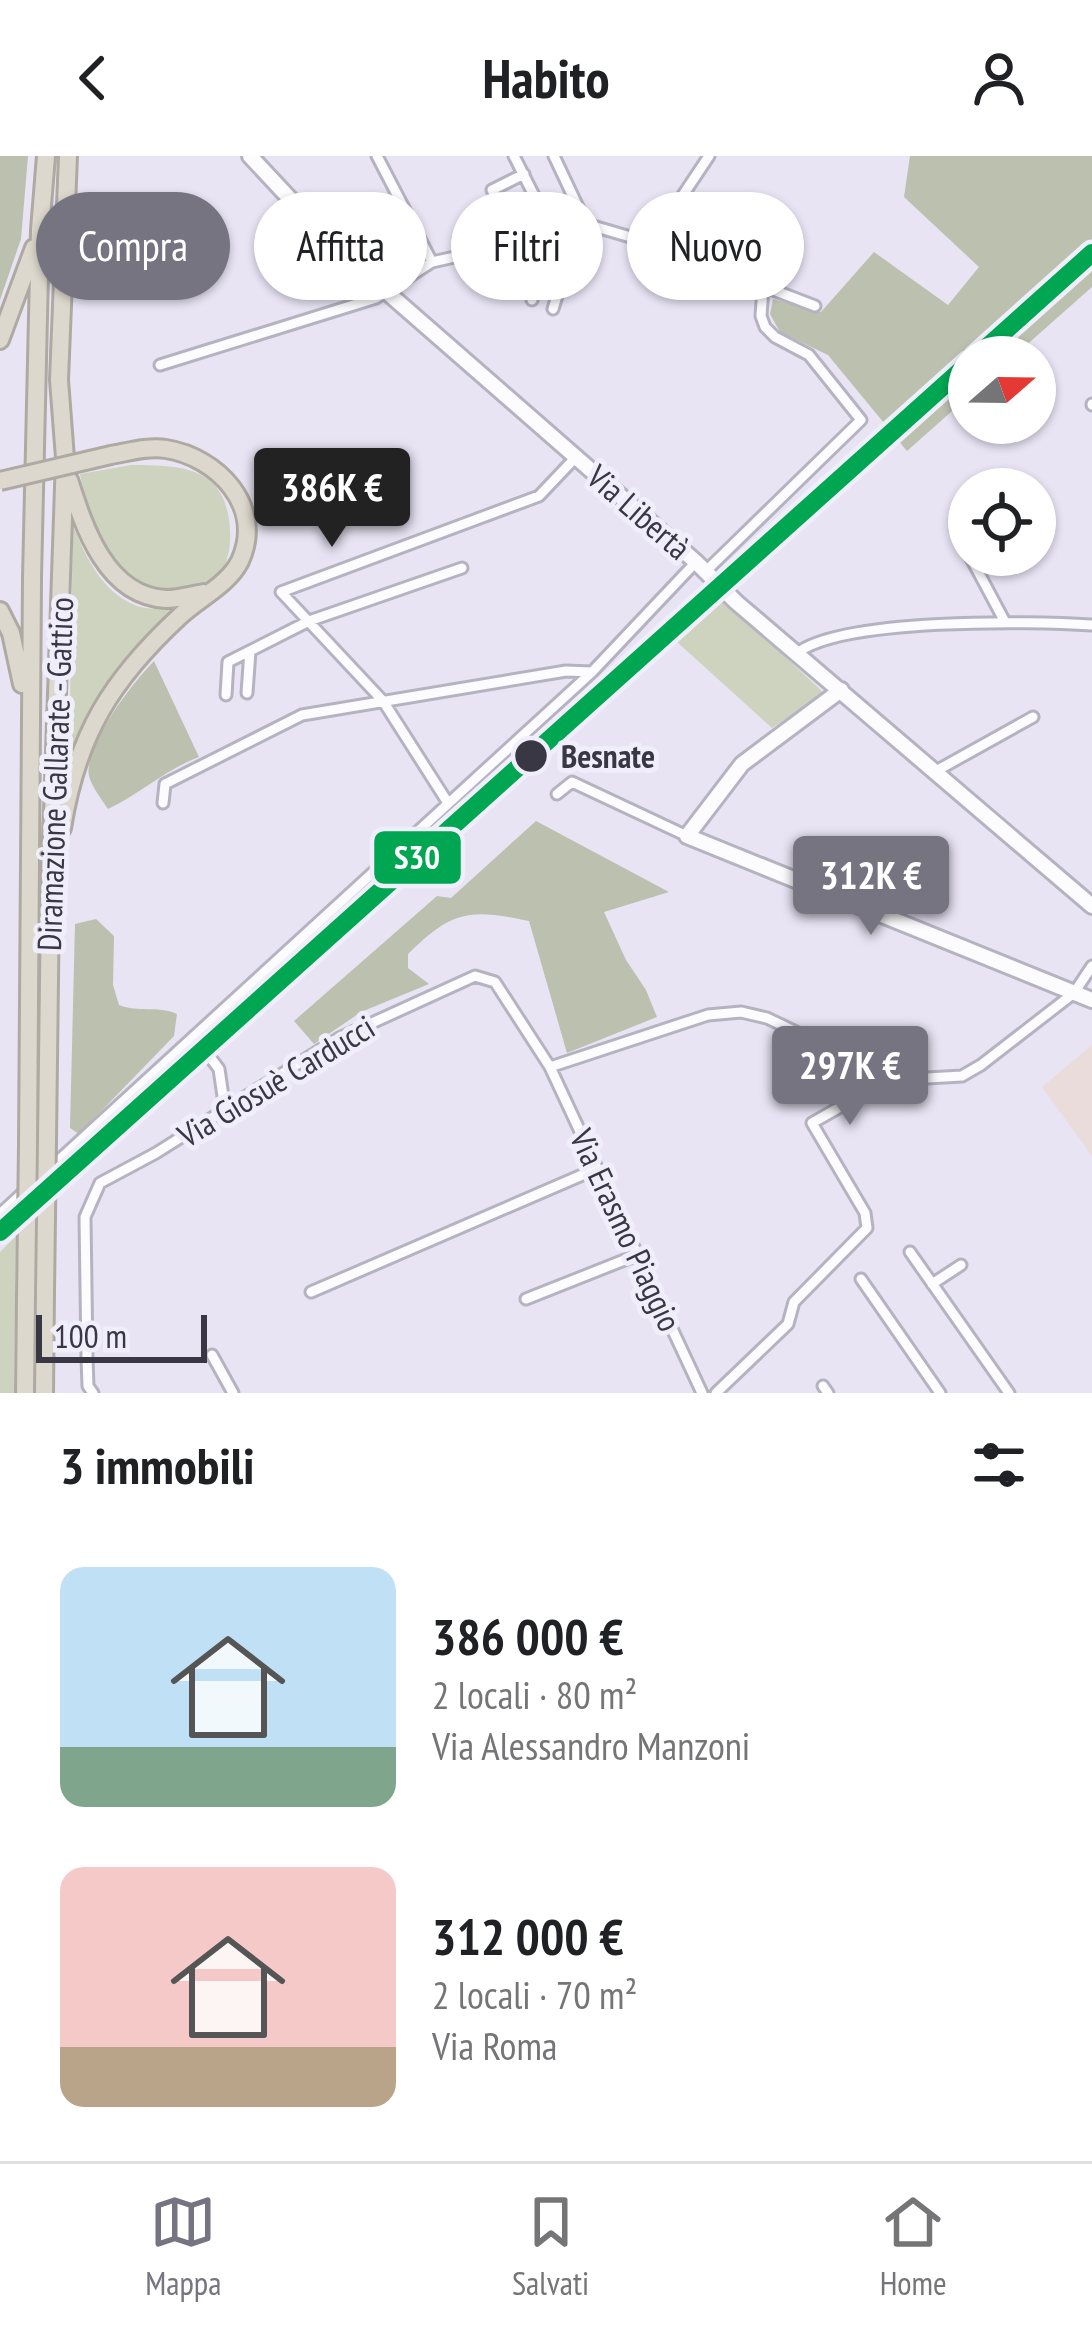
<!DOCTYPE html>
<html lang="it">
<head>
<meta charset="utf-8">
<style>
  :root { --surface:#fff; --page:#f2f2f2; --text:#202124; --muted:#757577; --line:#e0e0e0; --accent:#777482 }
  body { margin:0; font-family:"PT Sans Narrow",sans-serif; background:var(--page); color:var(--text); height:100vh; display:flex; flex-direction:column; font-size:45px; white-space:nowrap }
  * { box-sizing:border-box; margin:0 }
  p { font-size:39px; color:var(--muted) }
  .icon { flex:none; width:66px; height:66px; fill:none; stroke:currentColor; stroke-width:2; stroke-linecap:round; stroke-linejoin:round }
  .map { position:relative; height:1237px; overflow:hidden }
  .side { display:flex; flex-direction:column; background:var(--surface); flex:1 }
  .side>* { flex:none }
  .top-card { position:absolute; left:36px; top:36px; width:1020px; height:108px; display:flex; gap:24px }
  .needle { width:78px; rotate:70deg }
  .tools { position:absolute; left:948px; top:180px; display:grid; gap:24px }
  .tools a { display:grid; place-items:center; width:108px; height:108px; border-radius:50%; background:var(--surface); box-shadow:0 3px 9px #0004; font-size:60px }
  .scale { position:absolute; left:36px; bottom:30px; width:171px; box-sizing:border-box; padding-left:12px; border:6px solid #3a3744; border-top:0; font-size:33px; line-height:42px; white-space:nowrap; color:#3a3744; -webkit-text-stroke:9px #f1eefc; paint-order:stroke }
  .price { position:absolute; translate:-50% -102px; padding:0 27px; border-radius:12px; background:var(--accent); color:#fff; font-size:39px; line-height:78px; filter:drop-shadow(0 3px 6px #0008) }
  .price::after { content:''; position:absolute; left:50%; top:72px; width:36px; height:27px; margin-left:-18px; background:inherit; clip-path:polygon(0 0,100% 0,50% 100%) }
  .price.selected { background:#222; color:#fff }
  ul { padding:0; list-style:none }
  li { display:flex; align-items:center; gap:36px; height:300px; padding:0 60px }
  li span { display:grid; place-items:center; flex:none; width:336px; height:240px; border-radius:24px; color:#555 }
  li>.icon { margin-inline-start:auto }
  span .icon { width:144px; height:144px; fill:#fffc; stroke-width:1 }
  li b { font-size:51px }
  h2 { display:flex; justify-content:space-between; align-items:center; height:144px; padding:0 60px; font-size:51px }
  .tag { padding:0 42px; border-radius:54px; background:var(--surface); box-shadow:0 3px 9px #0004; font-size:42px; line-height:108px }
  .tag.selected { background:var(--accent); color:#fff }
  header { display:flex; justify-content:space-between; align-items:center; height:156px; padding:0 60px; background:var(--surface); font-size:54px; font-weight:700 }
  .dock { display:flex; justify-content:space-around; align-items:center; height:168px; border-top:3px solid var(--line); background:var(--surface); font-size:33px; color:var(--muted) }
  .dock a { display:grid; justify-items:center; gap:6px }
  .dock .selected { color:var(--accent) }
  .map>svg:first-child { display:block }
  .industrial { fill:#e9dcdb }
  .green { fill:#ced3bf }
  .forest { fill:#bcc0ae }
  .lines { fill:none; stroke-linecap:round; stroke-linejoin:round }
  .street-casing { stroke:#b6b3c1; stroke-width:15 }
  .secondary-casing { stroke:#b6b3c1; stroke-width:20 }
  .highway-casing { stroke:#afa9a3; stroke-width:22 }
  .street { stroke:#fcfbfd; stroke-width:9 }
  .secondary { stroke:#fcfbfd; stroke-width:14 }
  .highway { stroke:#ddd8cd; stroke-width:16 }
  .highway-bridge-casing { stroke:#afa9a3; stroke-width:22; stroke-linecap:butt }
  .highway-bridge { stroke:#ddd8cd; stroke-width:16 }
  .rail-1-casing { stroke:#f1eefc; stroke-width:27 }
  .rail-1 { stroke:#00a651; stroke-width:18 }
  .stop-dot { fill:#3a3744; stroke:#f1eefc; stroke-width:4.5 }
  .labels { text-anchor:middle; stroke-width:10; stroke-linejoin:round; paint-order:stroke }
  .street-label { font-size:33px; fill:#3a3744; stroke:#f1eefc }
  .stop-label { font-size:33px; font-weight:bold; fill:#3a3744; stroke:#f1eefc; text-anchor:start }
  .line-badge { stroke:#f1eefc; stroke-width:4.5 }
  .badge-label { font-size:33px; text-anchor:middle; font-weight:bold; fill:#fff }
</style>
</head>
<body>
<header><svg class="icon" aria-label="back" viewBox="0 0 24 24"><path d="M15 5l-7 7 7 7"/></svg>Habito<svg class="icon" aria-label="person" viewBox="0 0 24 24"><circle cx="12" cy="8" r="4"/><path d="M4 21q1-7 8-7t8 7"/></svg></header>
<div class="map">
<svg width="1092" height="1237" viewBox="0 0 1092 1237">
  <rect width="100%" height="100%" fill="#e8e4f4"/>
  <!-- industrial -->
  <path class="industrial" d="M1092,889V1000L1042,931Z"/>
  <!-- green -->
  <path class="green" d="M131,309C183,309 227,311 230,374C231,387 229,407 219,418C212,426 196,429 185,432C118,446 88,372 80,318Z
    M73,369C85,400 102,437 137,450C148,454 163,452 175,455C121,511 98,531 69,605Z
    M724,444L825,538L772,572L677,486Z
    M16,1080L14,1237H0V1096Z"/>
  <!-- forest -->
  <path class="forest" d="M0,0H28L21,83L0,144Z
    M910,0H1092V131L1013,201H969V240L907,295L828,199L780,176L770,158L773,143L821,156L874,96L948,149L979,111L904,41Z
    M154,505L199,601C166,613 140,638 108,653C102,644 92,631 89,620C83,590 134,525 154,505Z
    M536,665L669,736L604,756L626,804L646,834L657,861L567,897L529,765C468,752 452,755 408,798V812L429,828L361,856L314,888L294,865L437,740L451,742Z
    M96,763L114,780L113,829L119,849C138,857 157,849 177,858L174,880L79,978L70,972L75,768Z"/>
  <g class="lines">
    <!-- street casing -->
    <g class="street-casing">
      <path id="street" d="M377,0L432,106
        M514,0L554,79L532,144
        M554,0L586,68
        M520,87L492,34L524,18
        M651,87L709,0
        M553,153L577,74
        M160,209L376,142L432,106L581,73L586,68L651,87L815,150
        M1092,248V249
        M969,364L957,376L1005,466
        M706,415L861,264L809,199L775,181L765,171L761,160L763,131
        M797,497C843,462 1031,465 1092,469
        M247,537L250,495
        M226,539L228,506L309,465L462,412
        M936,615L1033,561
        M557,638L572,626L687,680
        M163,647L165,628L302,559L566,515L592,516
        M448,647L383,545L281,436L539,340L576,301
        M194,880L219,913L225,954
        M550,911L708,859L741,856L767,862L873,913L927,922L962,920L981,909L1074,837L1092,810
        M48,1014L592,516L696,406
        M0,1058L27,1033
        M910,1096L1009,1237
        M861,1123L940,1237
        M932,1128L961,1109
        M311,1136L596,1013
        M526,1143L637,1099
        M212,1199L233,1237
        M823,1230L828,1237
        M93,1237L88,1230L87,1202L85,1061L100,1027L156,997L339,882L475,820L495,826L550,911L702,1237
        M716,1237L788,1168L794,1146L867,1072L865,1057L812,967L884,926L890,917"/>
    </g>
    <!-- secondary casing -->
    <g class="secondary-casing">
      <path id="secondary" d="M250,0L333,89L696,406L736,446L1092,750
        M841,534L742,608L687,680L1092,844"/>
    </g>
    <!-- highway casing -->
    <g class="highway-casing">
      <path id="highway" d="M0,184L34,92
        M69,324C84,371 106,440 166,443C178,443 192,439 204,437
        M0,455L11,477L22,528
        M62,672C77,578 112,523 180,460C199,442 228,429 240,405C265,350 217,301 166,293C149,290 128,296 111,299
        M47,983L50,744L65,302L59,224L68,0
        M28,989L32,422L40,74L46,0
        M25,1237L26,1142
        M44,1237L45,1136"/>
    </g>
    <!-- street -->
    <use href="#street" class="street"/>
    <!-- secondary -->
    <use href="#secondary" class="secondary"/>
    <!-- highway -->
    <use href="#highway" class="highway"/>
    <!-- highway-bridge casing -->
    <g class="highway-bridge-casing">
      <path id="highway-bridge" d="M0,325L111,299
        M45,1136L47,983
        M26,1142L28,989"/>
    </g>
    <!-- highway-bridge -->
    <use href="#highway-bridge" class="highway-bridge"/>
    <!-- rail-1 casing -->
    <g class="rail-1-casing">
      <path id="rail-1" d="M976,201L1092,97
        M0,1076L969,207"/>
    </g>
    <!-- rail-1 -->
    <use href="#rail-1" class="rail-1"/>
  </g>
  <!-- markers -->
  <circle class="stop-dot" cx="531" cy="600" r="18"/>
  <g class="labels">
    <!-- street labels -->
    <g class="street-label">
      <text transform="translate(639 356) rotate(41)" y="12">Via Libertà</text>
      <text transform="translate(55 618) rotate(-88)" y="12">Diramazione Gallarate - Gattico</text>
      <text transform="translate(276 925) rotate(-31)" y="12">Via Giosuè Carducci</text>
      <text transform="translate(626 1074) rotate(65)" y="12">Via Erasmo Piaggio</text>
    </g>
    <!-- stop labels -->
    <g class="stop-label">
      <text x="561" y="612">Besnate</text>
    </g>
  </g>
  <rect class="line-badge" x="372" y="673" width="91" height="57" rx="12" fill="#00a651"/>
  <g class="badge-label">
    <text x="417" y="713">S30</text>
  </g>
</svg>
<div class="tools">
<a><svg class="needle" viewBox="-14 -14 28 28"><path d="M0-13l5 13h-10z" fill="#e53935"/><path d="M0 13l5-13h-10z" fill="#757577"/></svg></a>
<a><svg class="icon" aria-label="locate" viewBox="0 0 24 24"><circle cx="12" cy="12" r="6"/><path d="M12 2v4M12 18v4M2 12h4M18 12h4"/></svg></a>
</div>
<div class="scale">100 m</div>
<b class="price selected" style="left:332px;top:394px">386K €</b>
<b class="price" style="left:871px;top:782px">312K €</b>
<b class="price" style="left:850px;top:972px">297K €</b>
<div class="top-card">
<a class="tag selected">Compra</a>
<a class="tag">Affitta</a>
<a class="tag">Filtri</a>
<a class="tag">Nuovo</a>
</div>
</div>
<section class="side">
<h2>3 immobili<svg class="icon" aria-label="filters" viewBox="0 0 24 24"><path d="M4 7h16M4 17h16"/><circle cx="9" cy="7" r="2"/><circle cx="15" cy="17" r="2"/></svg></h2>
<ul>
<li><span style="background:linear-gradient(#bfe0f5 75%,#7fa58c 0)"><svg class="icon" aria-label="home" viewBox="0 0 24 24"><path d="M3 11l9-7 9 7M6 9v11h12V9"/></svg></span><div><b>386 000 €</b><p>2 locali · 80 m²</p><p>Via Alessandro Manzoni</p></div></li>
<li><span style="background:linear-gradient(#f6c9c9 75%,#b9a48a 0)"><svg class="icon" aria-label="home" viewBox="0 0 24 24"><path d="M3 11l9-7 9 7M6 9v11h12V9"/></svg></span><div><b>312 000 €</b><p>2 locali · 70 m²</p><p>Via Roma</p></div></li>
</ul>
</section>
<nav class="dock">
<a class="selected"><svg class="icon" aria-label="map" viewBox="0 0 24 24"><path d="M3 6l6-2 6 2 6-2v14l-6 2-6-2-6 2zM9 4v14M15 6v14"/></svg>Mappa</a>
<a><svg class="icon" aria-label="saved" viewBox="0 0 24 24"><path d="M7 4h10v16l-5-4-5 4z"/></svg>Salvati</a>
<a><svg class="icon" aria-label="home" viewBox="0 0 24 24"><path d="M3 11l9-7 9 7M6 9v11h12V9"/></svg>Home</a>
</nav>
</body>
</html>
